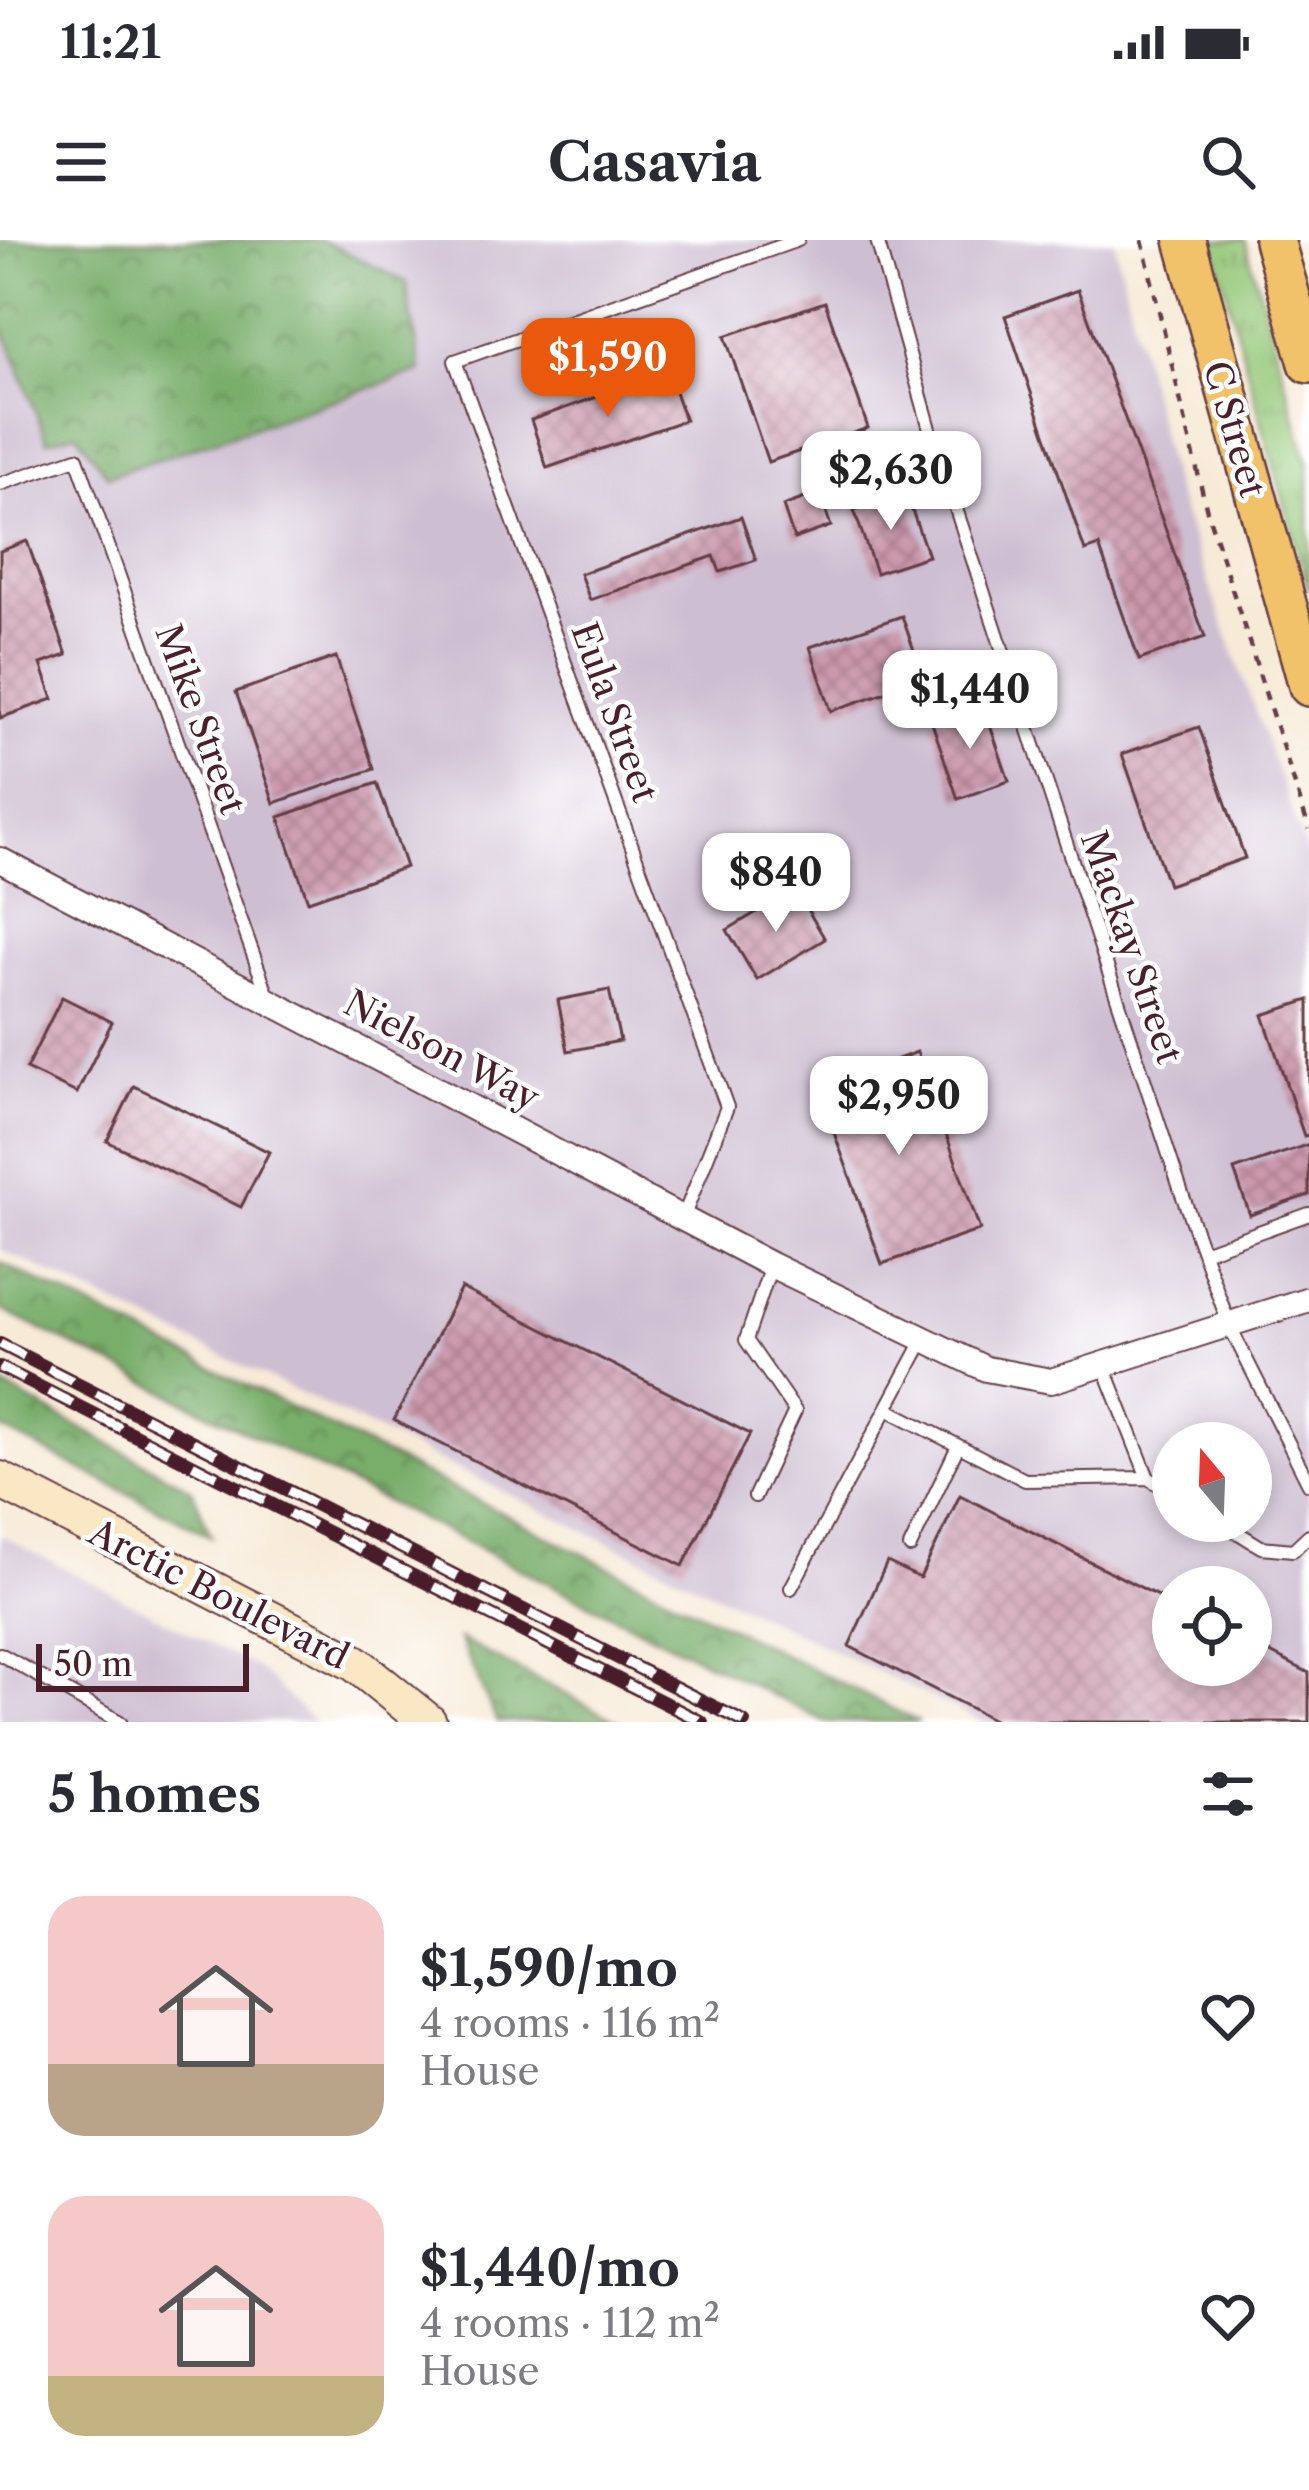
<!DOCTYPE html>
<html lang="en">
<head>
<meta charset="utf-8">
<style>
  :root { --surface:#fff; --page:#f2f2f3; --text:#2b2b33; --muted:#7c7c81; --accent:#ea580c }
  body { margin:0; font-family:"Libre Caslon Text",serif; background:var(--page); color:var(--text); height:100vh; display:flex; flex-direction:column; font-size:45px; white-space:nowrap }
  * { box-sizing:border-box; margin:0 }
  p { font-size:39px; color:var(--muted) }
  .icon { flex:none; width:66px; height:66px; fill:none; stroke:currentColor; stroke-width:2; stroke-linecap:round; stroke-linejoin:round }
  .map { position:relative; height:1482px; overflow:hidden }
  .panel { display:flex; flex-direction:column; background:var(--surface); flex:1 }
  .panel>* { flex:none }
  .needle { width:78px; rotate:341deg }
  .buttons { position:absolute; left:1152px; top:1182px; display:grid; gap:24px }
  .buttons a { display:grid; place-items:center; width:120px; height:120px; border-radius:50%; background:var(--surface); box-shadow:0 6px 18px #0003; font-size:60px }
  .scale { position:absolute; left:36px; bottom:30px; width:213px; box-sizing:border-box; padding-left:12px; border:6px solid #4a1f2b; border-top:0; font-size:33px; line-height:42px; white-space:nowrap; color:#4a1f2b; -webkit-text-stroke:9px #fff; paint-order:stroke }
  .price { position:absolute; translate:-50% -102px; padding:0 27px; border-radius:24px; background:#fff; color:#222; font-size:39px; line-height:78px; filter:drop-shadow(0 3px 6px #0008) }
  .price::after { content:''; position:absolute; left:50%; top:72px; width:36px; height:27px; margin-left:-18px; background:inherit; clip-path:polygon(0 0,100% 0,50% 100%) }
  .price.on { background:var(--accent); color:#fff }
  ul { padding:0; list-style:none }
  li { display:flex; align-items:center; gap:36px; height:300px; padding:0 48px }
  li span { display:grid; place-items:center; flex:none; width:336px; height:240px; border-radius:36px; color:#555 }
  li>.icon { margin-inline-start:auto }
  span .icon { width:144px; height:144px; fill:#fffc; stroke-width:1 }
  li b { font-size:51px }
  h2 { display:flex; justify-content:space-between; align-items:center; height:144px; padding:0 48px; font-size:51px }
  .status { display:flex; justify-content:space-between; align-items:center; height:84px; padding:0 60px; background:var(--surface); direction:ltr }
  .status svg { height:33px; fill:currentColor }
  header { display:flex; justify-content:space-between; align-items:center; height:156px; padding:0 48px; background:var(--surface); font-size:54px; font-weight:700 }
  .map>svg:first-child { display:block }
  .industrial { fill:#cebed1; fill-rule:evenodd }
  .grass { fill:url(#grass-tufts); stroke:#707452; stroke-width:3 }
  .forest { fill:url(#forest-crowns); stroke:#61664a; stroke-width:3 }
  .building { fill:url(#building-cross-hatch) }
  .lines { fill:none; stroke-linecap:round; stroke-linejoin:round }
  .lane-casing { stroke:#643d45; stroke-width:16 }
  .street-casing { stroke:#643d45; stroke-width:28 }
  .secondary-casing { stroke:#643d45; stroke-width:40 }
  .primary-casing { stroke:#643d45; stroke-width:44 }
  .path { stroke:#643d45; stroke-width:4.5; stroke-dasharray:9 9; stroke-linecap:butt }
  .lane { stroke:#fff; stroke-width:12 }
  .street { stroke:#fff; stroke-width:24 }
  .secondary { stroke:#fae7c3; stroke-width:36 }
  .primary { stroke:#f2c26a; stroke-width:39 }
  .rail-casing { stroke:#4a1f2b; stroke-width:14 }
  .rail { stroke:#fff; stroke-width:9; stroke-dasharray:27; stroke-linecap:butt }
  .labels { text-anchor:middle; stroke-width:9; stroke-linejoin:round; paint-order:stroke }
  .street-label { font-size:36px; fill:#4a1f2b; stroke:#fff }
</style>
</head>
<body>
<div class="status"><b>11:21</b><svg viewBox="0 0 49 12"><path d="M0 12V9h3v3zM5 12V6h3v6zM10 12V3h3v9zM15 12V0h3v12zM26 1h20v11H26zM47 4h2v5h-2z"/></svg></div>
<header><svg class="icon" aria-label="menu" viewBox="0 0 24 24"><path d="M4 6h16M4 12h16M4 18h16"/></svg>Casavia<svg class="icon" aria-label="search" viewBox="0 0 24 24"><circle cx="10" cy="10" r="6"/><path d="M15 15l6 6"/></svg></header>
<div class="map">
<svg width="1309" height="1482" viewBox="0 0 1309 1482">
  <defs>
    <pattern id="grass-tufts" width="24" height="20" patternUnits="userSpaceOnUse" patternTransform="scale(3)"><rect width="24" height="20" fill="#96c97a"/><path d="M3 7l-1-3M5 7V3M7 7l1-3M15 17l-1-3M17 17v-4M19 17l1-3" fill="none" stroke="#83ac6a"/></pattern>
    <pattern id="forest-crowns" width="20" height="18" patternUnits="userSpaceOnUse" patternTransform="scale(3)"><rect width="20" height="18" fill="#78ad6a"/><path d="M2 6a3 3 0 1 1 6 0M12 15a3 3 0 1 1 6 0" fill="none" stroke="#648c57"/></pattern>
    <pattern id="building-cross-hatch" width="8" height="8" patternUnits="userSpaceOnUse" patternTransform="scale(3)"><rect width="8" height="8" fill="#cc9aad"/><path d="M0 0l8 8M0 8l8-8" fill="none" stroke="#a87d8d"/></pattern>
  </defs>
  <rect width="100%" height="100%" fill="#fff"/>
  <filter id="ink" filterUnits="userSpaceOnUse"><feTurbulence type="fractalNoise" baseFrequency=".00833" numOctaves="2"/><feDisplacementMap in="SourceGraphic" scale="24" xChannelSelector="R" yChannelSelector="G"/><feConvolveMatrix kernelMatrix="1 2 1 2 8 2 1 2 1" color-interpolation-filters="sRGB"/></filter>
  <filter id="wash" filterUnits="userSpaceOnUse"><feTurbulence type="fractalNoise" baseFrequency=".004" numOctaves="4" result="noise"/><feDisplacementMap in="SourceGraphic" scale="48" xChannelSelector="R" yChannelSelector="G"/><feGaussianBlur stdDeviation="2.7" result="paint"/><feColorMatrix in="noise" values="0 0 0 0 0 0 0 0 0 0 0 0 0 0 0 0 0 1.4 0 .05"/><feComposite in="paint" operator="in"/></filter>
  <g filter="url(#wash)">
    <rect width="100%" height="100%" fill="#f7ead7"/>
    <!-- industrial -->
    <path class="industrial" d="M0,0H1114L1173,246L1309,619V1482H982L0,1009ZM1173,1203H1251V1281H1173ZM1173,1347H1251V1425H1173Z
      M0,1295L257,1428L314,1482H0Z"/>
    <!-- grass -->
    <path class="grass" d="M1213,0H1245L1309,226V351C1277,234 1242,118 1213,0Z"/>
    <!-- forest -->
    <path class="forest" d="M0,0H321L406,42L421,131L108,236L77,193L47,201L0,79Z
      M0,1022L919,1482H826L0,1069Z
      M0,1144L192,1249L211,1296L0,1188Z
      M459,1399L619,1482H497Z"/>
    <g id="blocks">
      <!-- building -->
      <path class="building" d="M1078,50L1205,397L1139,420L1099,306L1085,311L1005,76Z
        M825,62L868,188L768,222L725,96Z
        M668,132L685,180L547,228L531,180Z
        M819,253L831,286L794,299L783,266Z
        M906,253L928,316L876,333L854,270Z
        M741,277L756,320L720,332L714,316L590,360L580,334Z
        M27,301L67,415L41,424L53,459L0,478V311Z
        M902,376L924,439L831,471L810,407Z
        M336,417L374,529L274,563L236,452Z
        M983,465L1009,541L958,559L932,483Z
        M1199,487L1245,618L1168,645L1122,514Z
        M377,543L406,627L308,661L279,577Z
        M795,649L825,699L757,740L727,690Z
        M609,750L620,801L568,811L558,760Z
        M62,757L112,782L77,853L26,829Z
        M1309,760V895L1304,896L1263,775Z
        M917,812L980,990L882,1024L818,849Z
        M134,846L269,912L241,967L107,901Z
        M1309,904V955L1250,975L1234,930Z
        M461,1048L750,1194L683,1326L394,1180Z
        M960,1255L1173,1364V1425H1251V1403L1309,1433V1482H998L849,1406L887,1322L920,1338Z"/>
    </g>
  </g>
  <g filter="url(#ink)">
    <use href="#blocks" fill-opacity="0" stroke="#643d45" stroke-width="3"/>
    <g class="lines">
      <!-- lane casing -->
      <g class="lane-casing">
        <path id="lane" d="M877,0L932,196L1182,954L1230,1087L1309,1244
          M0,244L77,218L269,759
          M683,978L727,867L455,121L798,0
          M1203,1012L1309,974
          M887,1169L1025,1240L1148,1238L1104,1126
          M1148,1238L1173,1253
          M755,1256L795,1171L746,1100L771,1026
          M1219,1281L1261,1307L1293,1310L1309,1295
          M910,1307L958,1206
          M791,1348L924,1099
          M0,1414L120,1482"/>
      </g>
      <!-- street casing -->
      <g class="street-casing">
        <path id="street" d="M0,620L771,1025L986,1129L1051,1141L1309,1059"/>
      </g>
      <!-- secondary casing -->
      <g class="secondary-casing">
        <path id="secondary" d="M0,1240L355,1423L428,1482"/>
      </g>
      <!-- primary casing -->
      <g class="primary-casing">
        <path id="primary" d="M1185,0L1309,446
          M1274,0L1309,123"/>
      </g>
      <!-- path -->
      <path class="path" d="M1142,0L1207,271L1309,589"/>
      <!-- lane -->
      <use href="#lane" class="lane"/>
      <!-- street -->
      <use href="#street" class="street"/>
      <!-- secondary -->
      <use href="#secondary" class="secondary"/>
      <!-- primary -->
      <use href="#primary" class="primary"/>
      <!-- rail casing -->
      <g class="rail-casing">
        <path id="rail" d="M0,1104L744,1482
          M0,1127L702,1482"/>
      </g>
      <!-- rail -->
      <use href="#rail" class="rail"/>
    </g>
  </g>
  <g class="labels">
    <!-- street labels -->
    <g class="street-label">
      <text transform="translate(1235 189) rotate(74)" y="13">C Street</text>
      <text transform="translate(615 472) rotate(70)" y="13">Eula Street</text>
      <text transform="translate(201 479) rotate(70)" y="13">Mike Street</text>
      <text transform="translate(1132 707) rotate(71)" y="13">Mackay Street</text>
      <text transform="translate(442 810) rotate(28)" y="13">Nielson Way</text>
      <text transform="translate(219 1354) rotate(27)" y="13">Arctic Boulevard</text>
    </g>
  </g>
</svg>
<div class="buttons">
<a><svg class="needle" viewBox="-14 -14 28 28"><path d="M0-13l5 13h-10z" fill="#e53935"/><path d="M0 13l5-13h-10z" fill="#7c7c81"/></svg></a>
<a><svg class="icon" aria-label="locate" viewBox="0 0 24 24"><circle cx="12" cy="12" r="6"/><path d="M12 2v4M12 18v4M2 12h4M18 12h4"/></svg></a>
</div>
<div class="scale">50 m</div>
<b class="price on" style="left:608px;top:180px">$1,590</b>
<b class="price" style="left:891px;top:293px">$2,630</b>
<b class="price" style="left:970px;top:512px">$1,440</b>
<b class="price" style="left:776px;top:695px">$840</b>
<b class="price" style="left:899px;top:918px">$2,950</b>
</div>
<section class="panel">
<h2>5 homes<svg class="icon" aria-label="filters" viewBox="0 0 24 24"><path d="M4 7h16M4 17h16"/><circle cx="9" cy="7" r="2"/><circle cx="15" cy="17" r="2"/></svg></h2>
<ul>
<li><span style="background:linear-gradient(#f6c9c9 70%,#b9a48a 0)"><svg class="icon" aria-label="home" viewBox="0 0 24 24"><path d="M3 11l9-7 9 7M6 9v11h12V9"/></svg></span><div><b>$1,590/mo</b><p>4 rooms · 116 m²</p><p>House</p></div><svg class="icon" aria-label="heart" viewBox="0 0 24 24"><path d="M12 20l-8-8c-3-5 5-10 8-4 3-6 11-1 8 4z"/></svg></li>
<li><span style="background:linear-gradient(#f6c9c9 75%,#c2b280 0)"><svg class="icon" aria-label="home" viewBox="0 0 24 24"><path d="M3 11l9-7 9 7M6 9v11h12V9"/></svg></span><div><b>$1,440/mo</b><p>4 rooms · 112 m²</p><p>House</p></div><svg class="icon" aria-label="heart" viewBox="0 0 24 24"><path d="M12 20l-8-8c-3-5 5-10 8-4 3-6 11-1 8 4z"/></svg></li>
</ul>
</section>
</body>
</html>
